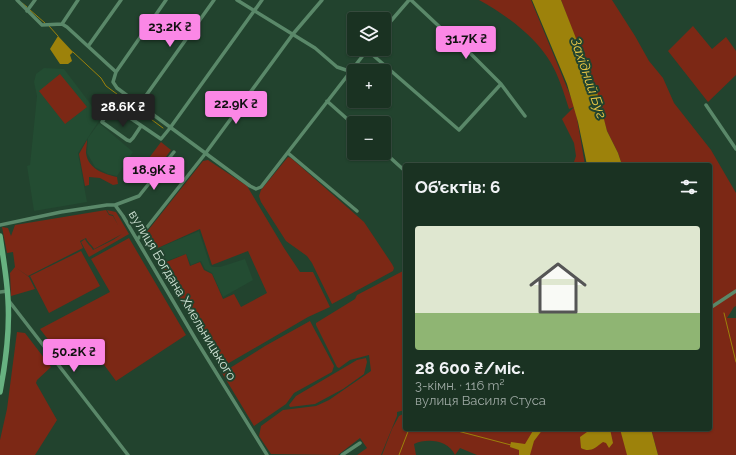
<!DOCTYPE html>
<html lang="uk">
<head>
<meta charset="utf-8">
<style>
  :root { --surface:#1a3222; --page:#273e2f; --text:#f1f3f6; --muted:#9faaa5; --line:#384d40; --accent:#fb87e6 }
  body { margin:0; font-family:Raleway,sans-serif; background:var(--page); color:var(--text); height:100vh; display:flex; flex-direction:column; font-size:15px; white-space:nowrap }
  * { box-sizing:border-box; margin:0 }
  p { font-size:13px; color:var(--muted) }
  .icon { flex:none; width:22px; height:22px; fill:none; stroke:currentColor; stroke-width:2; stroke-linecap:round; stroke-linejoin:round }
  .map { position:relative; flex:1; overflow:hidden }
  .sheet { position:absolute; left:403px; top:163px; width:309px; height:268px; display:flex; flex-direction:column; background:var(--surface); border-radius:4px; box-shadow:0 1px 3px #0004,0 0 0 1px var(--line) }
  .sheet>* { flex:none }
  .fabs { position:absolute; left:347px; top:12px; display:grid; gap:8px }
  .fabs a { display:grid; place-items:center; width:44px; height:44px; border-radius:4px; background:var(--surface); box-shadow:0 1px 3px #0004,0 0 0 1px var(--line); font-size:20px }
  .price { position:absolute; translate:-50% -34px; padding:0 9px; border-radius:4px; background:var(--accent); color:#111; font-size:13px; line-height:26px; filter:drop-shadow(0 1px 2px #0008) }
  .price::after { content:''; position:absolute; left:50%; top:24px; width:12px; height:9px; margin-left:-6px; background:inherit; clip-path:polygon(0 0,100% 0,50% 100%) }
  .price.current { background:#222; color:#fff }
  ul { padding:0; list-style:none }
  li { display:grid; align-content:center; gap:8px; height:212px; padding:0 12px }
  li+li { border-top:1px solid var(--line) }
  li span { display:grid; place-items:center; height:124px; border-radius:4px; color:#555 }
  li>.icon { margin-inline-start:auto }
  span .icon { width:72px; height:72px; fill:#fffc; stroke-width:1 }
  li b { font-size:17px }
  h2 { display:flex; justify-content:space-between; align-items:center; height:48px; padding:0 12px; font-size:17px }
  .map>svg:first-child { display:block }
  .built { fill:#234c32 }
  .green { fill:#7c2815 }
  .water { fill:#9d820b }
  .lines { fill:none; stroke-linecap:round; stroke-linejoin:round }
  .stream { stroke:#9d820b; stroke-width:1 }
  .street { stroke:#5a8869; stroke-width:3.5 }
  .secondary { stroke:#67b281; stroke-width:5.5 }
  .labels { text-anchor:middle; stroke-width:4; stroke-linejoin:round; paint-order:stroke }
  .street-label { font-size:13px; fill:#cfe2d4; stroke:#22432e }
  .water-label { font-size:14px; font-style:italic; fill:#ebc948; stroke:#22432e }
</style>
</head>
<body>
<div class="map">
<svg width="736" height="455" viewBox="0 0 736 455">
  <rect width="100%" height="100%" fill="#22432e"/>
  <!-- built -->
  <path class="built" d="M44,68L64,69L89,102L100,119L78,153L87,202L34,211L27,166L30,165L37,96L34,82L36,74Z
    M99,123L133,152L117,176L108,174L95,167L87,153L88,138Z
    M199,231L210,265L212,267H220L245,259L253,280L223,297L212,273L205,269L201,261L191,265L186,254L158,264L151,251Z"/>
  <!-- green -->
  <path class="green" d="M479,0H531L575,107L585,165H573L576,156L574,143L562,119L574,107L569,109C564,93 559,77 551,63C536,37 505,14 479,0Z
    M561,0H612L635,36L649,61L663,78L674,103L711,150L736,193V306L734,307L727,318H736V455H658L651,429H710V165H622L618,153L607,131L587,62L572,30Z
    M693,26L712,49L726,37L736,51V75L708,102L668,51Z
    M60,74L87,107L65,124L39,91Z
    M87,140C87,144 86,149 86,153C88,169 104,174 117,177L118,184L113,185L100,178L89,177V185L85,186L79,154Z
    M161,142L171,150L159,166L149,158Z
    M288,157L291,158L364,222L392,264L394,268L393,271L332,304L312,263L307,256L286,241L261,202L259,196L261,190Z
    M208,160L247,186L284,248L300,272H313L330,307L308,317L222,367L218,363L159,265L186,254L190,266L200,262L204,270L212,274L223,299L234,294L241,307L267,293L248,251L212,265L200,229L151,251L142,238L203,161Z
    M106,210L109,215L113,216L118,225L113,215L109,214L107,210L116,212L129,234L89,257L81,242L85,239C87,244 91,246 93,250L113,240L122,234L94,249C92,245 88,243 86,238L80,241L83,248L28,276L15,267L13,252L7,253L2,227L8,228L11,236L15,225Z
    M129,238L186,335L116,381L91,347L67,364L40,329L110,292L91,259Z
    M81,251L100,286L49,313L30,276Z
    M15,267L29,277L35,289L11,296L10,273Z
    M403,271L405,273V410L397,412V416L381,455H357L367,448L360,438L338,455L271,454L259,436L261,426L283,410L316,406L329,400L371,371L369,355L350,360L339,368L337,367L316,325V323L355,299L357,295Z
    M310,321L334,366L332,372L294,393L286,404L254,426L222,373L265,346Z
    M17,332L25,333L51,367L37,380L36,383L57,420L35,455H0V440L7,409Z
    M366,358L367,362L364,374L343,389L315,404L290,407L289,405L296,396L357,360Z
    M405,413V429H631L636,455H477L460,448L455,455C448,440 427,438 414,444L416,455H382L392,429L399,416Z"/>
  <!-- water -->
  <path class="water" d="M532,0H561L597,92L607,131L618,153L622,165H587L578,122L567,84Z
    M58,36L73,52L70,55L72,61L68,64H60L50,49Z
    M534,429H543L534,441L530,455H519V450L510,447L511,442L525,444Z
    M588,429H610L613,443L609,448L606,443L603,442C595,448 590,453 581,448L580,437L587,432Z
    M620,429H651L658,455H627Z"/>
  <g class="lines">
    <!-- stream -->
    <path class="stream" d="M22,3L27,7
      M30,10L45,23
      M49,26L58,36
      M73,52L101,78L106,86L163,128
      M724,313L736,362
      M450,429L511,445
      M399,455L409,429"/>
    <!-- street -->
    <path class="street" d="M17,0L42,25L62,24L67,27L116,72L113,82L117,88L250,186L256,189L261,187L368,49
      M237,0L315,48L337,67L346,70L351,69
      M411,0L444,31L468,51L501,84L525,116
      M27,11L35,0
      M62,24L78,0
      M384,29L409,0
      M89,45L121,0
      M367,50L459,130L501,84
      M116,72L166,0
      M327,101L354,125
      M140,104L214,0
      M706,105L736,149
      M141,126L133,138L130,141L127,140L102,122L110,109H117L161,139L170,128L262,0
      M384,152L405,171
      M288,153L357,211
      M115,205L139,196L174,152
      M0,225L61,212L107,205H115L123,216L196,340L267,455
      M137,240L205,154L293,34L322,0
      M0,292L8,291
      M9,301L128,455
      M710,308L736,291
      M342,455L360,443"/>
    <!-- secondary -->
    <path class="secondary" d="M0,236C3,257 7,278 8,300C10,331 6,361 0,392"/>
  </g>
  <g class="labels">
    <!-- street labels -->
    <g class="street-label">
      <text transform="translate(183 295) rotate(59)" y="5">вулиця Богдана Хмельницького</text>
    </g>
    <!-- water labels -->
    <g class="water-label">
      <text transform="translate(589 78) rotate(71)" y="5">Західний Буг</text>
    </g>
  </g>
</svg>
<div class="fabs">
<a><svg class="icon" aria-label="layers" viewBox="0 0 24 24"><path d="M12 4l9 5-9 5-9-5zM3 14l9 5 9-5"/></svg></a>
<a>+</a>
<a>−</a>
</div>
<b class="price" style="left:170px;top:48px">23.2K ₴</b>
<b class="price" style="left:466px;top:60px">31.7K ₴</b>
<b class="price" style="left:236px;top:125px">22.9K ₴</b>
<b class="price current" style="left:123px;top:128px">28.6K ₴</b>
<b class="price" style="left:154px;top:191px">18.9K ₴</b>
<b class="price" style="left:74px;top:373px">50.2K ₴</b>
<section class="sheet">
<h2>Об’єктів: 6<svg class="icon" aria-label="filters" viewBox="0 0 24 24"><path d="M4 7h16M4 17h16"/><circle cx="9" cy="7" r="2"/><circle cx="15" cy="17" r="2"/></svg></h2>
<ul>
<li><span style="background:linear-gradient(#dfe7d0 70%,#8fb573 0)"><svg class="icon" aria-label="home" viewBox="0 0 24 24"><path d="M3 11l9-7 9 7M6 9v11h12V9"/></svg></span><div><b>28 600 ₴/міс.</b><p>3-кімн. · 116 m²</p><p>вулиця Василя Стуса</p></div></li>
</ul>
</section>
</div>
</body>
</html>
